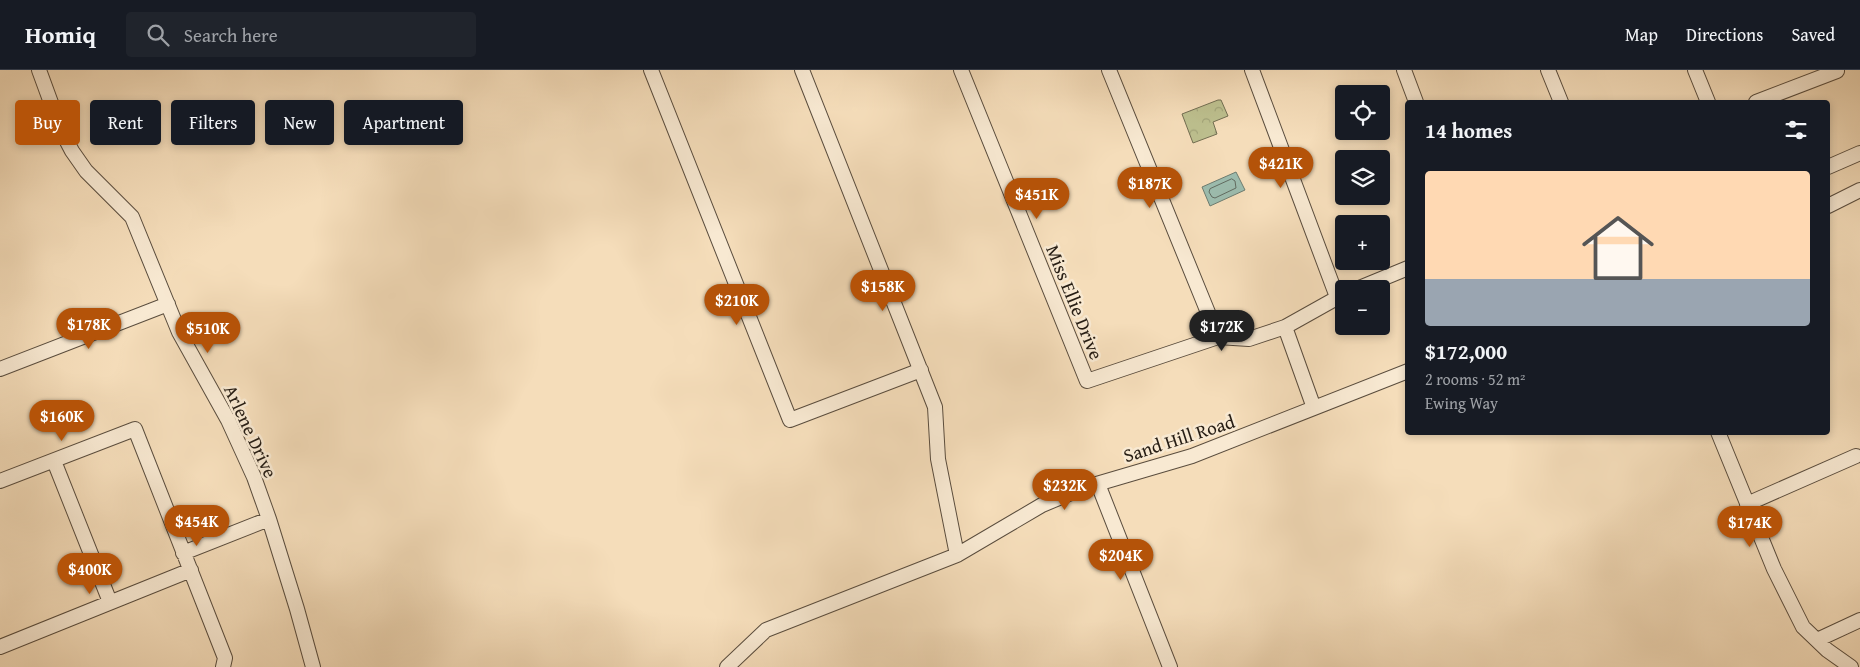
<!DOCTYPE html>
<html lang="en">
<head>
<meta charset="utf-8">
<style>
  :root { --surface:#171b24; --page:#20242c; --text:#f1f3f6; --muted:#9ea1a6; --line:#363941; --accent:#b45309 }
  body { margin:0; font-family:"Gentium Book Plus",serif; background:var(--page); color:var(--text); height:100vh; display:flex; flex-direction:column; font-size:19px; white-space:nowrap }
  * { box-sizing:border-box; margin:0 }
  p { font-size:16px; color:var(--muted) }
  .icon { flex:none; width:28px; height:28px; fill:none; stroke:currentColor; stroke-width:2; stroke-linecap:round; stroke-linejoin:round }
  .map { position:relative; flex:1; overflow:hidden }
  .drawer { position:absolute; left:1405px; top:30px; width:425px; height:335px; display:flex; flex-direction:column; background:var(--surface); border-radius:5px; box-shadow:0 2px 8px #0003 }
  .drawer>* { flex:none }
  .hud { position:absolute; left:15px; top:30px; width:475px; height:45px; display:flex; gap:10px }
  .tools { position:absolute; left:1335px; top:15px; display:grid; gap:10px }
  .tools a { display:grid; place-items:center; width:55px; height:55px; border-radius:5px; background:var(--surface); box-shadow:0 2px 8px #0003; font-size:25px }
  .price { position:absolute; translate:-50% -42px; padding:0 11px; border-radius:18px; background:var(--accent); color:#fff; font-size:16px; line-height:32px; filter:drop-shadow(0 1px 2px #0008) }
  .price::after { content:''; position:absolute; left:50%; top:30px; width:15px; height:11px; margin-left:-8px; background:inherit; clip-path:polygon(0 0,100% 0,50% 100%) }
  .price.selected { background:#222; color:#fff }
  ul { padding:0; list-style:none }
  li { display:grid; align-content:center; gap:10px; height:265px; padding:0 20px }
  li span { display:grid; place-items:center; height:155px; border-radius:5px; color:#555 }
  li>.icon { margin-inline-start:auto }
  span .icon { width:90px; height:90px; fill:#fffc; stroke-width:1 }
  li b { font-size:21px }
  h2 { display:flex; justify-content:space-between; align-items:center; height:60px; padding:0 20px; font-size:21px }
  .chip { padding:0 18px; border-radius:5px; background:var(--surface); box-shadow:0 2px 8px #0003; font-size:18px; line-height:45px }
  .chip.selected { background:var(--accent); color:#fff }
  header { display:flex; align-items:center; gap:30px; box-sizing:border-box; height:70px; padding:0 25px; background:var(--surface); border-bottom:1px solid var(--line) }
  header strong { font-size:24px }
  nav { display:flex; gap:28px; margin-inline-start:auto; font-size:18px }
  .search { width:350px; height:45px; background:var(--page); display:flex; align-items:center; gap:12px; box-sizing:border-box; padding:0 18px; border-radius:5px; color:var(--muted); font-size:19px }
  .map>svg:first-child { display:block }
  .forest { fill:url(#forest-crowns); stroke:#726e52 }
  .water { fill:#9cbcae; stroke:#6d7c70 }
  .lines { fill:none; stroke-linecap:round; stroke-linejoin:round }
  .shore { stroke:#616c61; stroke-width:1 }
  .minor-casing { stroke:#5a4d3e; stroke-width:16 }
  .minor { stroke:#f8e9d2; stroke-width:14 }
  .labels { text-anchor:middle; stroke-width:5; stroke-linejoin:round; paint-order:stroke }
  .street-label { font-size:19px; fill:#261d14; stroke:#f8e9d2 }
</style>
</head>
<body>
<header>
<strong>Homiq</strong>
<div class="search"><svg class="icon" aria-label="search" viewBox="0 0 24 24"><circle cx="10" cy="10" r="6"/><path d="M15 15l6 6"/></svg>Search here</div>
<nav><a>Map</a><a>Directions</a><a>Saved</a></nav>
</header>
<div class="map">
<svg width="1860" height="597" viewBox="0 0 1860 597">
  <defs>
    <pattern id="forest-crowns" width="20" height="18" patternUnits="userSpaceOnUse" patternTransform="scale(1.25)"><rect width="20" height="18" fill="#bdc08f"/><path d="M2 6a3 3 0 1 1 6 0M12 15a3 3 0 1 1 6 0" fill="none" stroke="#a2a57a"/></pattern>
  </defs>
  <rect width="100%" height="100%" fill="#f5ddba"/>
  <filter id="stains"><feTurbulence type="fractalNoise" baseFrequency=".004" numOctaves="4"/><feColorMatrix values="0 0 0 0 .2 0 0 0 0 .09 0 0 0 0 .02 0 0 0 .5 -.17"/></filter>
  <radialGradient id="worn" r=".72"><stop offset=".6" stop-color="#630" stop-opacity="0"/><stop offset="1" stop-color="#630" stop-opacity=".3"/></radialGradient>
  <!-- forest -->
  <path class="forest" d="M1218,30H1221L1228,46L1213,52L1217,64L1193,73L1182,44Z"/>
  <!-- water -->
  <path class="water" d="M1236,102L1245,120L1210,136L1202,117Z"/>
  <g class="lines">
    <!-- shore -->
    <path class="shore" d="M1232,109L1235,111L1236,118L1215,128L1212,127L1209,122L1210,119Z"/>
    <!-- minor casing -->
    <g class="minor-casing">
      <path id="minor" d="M39,0L61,60L72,81L86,101L132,147L179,262L228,350L254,407L269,449L297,539L313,597
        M651,0L790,350L921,300
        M802,0L935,337L938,389L957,485
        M961,0L1087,311L1218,267L1249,269L1285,257L1344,224
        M1109,0L1218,267
        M1252,0L1337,227
        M1404,0L1416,32
        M1548,0L1561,32
        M1695,0L1708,32
        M1756,32L1837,1L1836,0
        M1828,97L1860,83
        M1828,136L1860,120
        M1357,219L1408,198
        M1285,257L1314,338
        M0,299L168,234
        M1718,362L1774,499L1803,557L1827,580L1851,597
        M54,391L110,532
        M0,411L135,359L225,588L223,597
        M1098,414L1170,597
        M1747,434L1856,386
        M183,483L269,449
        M1817,570L1860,550
        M0,577L191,500
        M727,597L766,560L957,485L1042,435L1083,418L1192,386L1408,301"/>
    </g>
    <!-- minor -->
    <use href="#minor" class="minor"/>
  </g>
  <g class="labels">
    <!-- street labels -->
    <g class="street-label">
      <text transform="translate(1075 232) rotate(68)" y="7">Miss Ellie Drive</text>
      <text transform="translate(251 361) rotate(65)" y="7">Arlene Drive</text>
      <text transform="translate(1179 368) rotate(-18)" y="7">Sand Hill Road</text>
    </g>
  </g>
  <rect width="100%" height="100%" filter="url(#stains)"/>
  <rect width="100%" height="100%" fill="url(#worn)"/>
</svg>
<div class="tools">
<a><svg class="icon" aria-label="locate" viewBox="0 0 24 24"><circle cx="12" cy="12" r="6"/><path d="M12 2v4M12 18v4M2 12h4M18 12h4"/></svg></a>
<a><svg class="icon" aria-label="layers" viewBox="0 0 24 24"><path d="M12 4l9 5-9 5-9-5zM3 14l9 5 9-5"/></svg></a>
<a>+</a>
<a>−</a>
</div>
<b class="price" style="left:1281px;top:119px">$421K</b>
<b class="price" style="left:1150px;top:139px">$187K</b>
<b class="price" style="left:1037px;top:150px">$451K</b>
<b class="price" style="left:883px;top:242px">$158K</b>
<b class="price" style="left:737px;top:256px">$210K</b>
<b class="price" style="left:89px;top:280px">$178K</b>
<b class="price selected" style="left:1222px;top:282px">$172K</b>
<b class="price" style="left:208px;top:284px">$510K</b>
<b class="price" style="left:62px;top:372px">$160K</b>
<b class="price" style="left:1065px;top:441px">$232K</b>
<b class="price" style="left:197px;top:477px">$454K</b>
<b class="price" style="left:1750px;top:478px">$174K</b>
<b class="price" style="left:1121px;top:511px">$204K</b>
<b class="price" style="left:90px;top:525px">$400K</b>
<div class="hud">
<a class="chip selected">Buy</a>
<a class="chip">Rent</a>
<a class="chip">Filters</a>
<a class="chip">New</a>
<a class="chip">Apartment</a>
</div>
<section class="drawer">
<h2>14 homes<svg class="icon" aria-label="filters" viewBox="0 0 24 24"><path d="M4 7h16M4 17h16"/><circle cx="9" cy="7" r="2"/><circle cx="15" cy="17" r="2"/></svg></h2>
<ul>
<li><span style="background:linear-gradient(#ffd9b3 70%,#9aa5b1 0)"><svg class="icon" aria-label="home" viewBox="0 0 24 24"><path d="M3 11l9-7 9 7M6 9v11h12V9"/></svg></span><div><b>$172,000</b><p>2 rooms · 52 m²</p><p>Ewing Way</p></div></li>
</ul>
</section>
</div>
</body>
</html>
